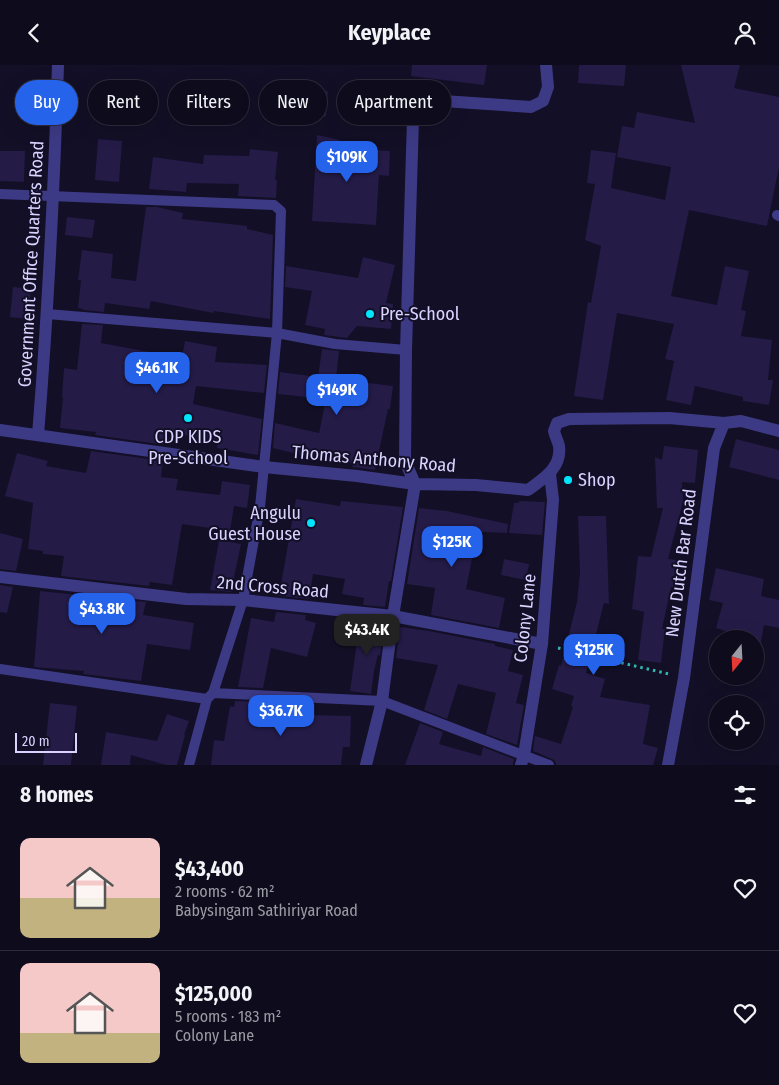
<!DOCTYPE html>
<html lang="en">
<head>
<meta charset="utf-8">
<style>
  :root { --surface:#0e0b1c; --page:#171425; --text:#f1f3f6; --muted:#9b9ba3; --line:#2e2b3b; --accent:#2563eb }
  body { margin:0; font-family:"Fira Sans Condensed",sans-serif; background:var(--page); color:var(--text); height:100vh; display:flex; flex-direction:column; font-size:19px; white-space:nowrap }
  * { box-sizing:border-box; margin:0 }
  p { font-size:16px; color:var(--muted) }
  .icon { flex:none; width:28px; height:28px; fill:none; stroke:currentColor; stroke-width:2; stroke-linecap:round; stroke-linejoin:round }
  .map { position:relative; height:700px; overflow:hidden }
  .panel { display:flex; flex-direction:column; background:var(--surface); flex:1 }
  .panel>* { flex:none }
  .hud { position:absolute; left:15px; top:15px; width:500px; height:45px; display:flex; gap:10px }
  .needle { width:32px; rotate:198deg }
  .fabs { position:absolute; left:709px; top:565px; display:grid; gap:10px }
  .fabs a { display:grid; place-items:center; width:55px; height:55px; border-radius:50%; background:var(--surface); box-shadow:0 5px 20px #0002,0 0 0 1px var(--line); font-size:25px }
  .scale { position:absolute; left:15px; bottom:12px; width:62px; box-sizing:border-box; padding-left:5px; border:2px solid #d9d4ff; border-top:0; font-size:14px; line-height:18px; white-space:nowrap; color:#d9d4ff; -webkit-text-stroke:4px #130f26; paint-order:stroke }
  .price { position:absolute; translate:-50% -42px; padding:0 11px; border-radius:10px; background:var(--accent); color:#fff; font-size:16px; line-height:32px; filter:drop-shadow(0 1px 2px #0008) }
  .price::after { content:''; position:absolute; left:50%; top:30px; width:15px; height:11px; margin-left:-8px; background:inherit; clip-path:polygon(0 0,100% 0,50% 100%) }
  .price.selected { background:#222; color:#fff }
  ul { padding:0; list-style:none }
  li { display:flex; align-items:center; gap:15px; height:125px; padding:0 20px }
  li+li { border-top:1px solid var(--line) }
  li span { display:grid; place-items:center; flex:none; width:140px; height:100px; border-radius:10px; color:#555 }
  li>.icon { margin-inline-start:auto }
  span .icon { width:60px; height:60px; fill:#fffc; stroke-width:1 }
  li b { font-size:21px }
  h2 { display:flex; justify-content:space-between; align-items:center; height:60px; padding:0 20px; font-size:21px }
  .pill { padding:0 18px; border-radius:22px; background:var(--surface); box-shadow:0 5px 20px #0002,0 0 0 1px var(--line); font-size:18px; line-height:45px }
  .pill.selected { background:var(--accent); color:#fff }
  header { display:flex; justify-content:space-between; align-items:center; height:65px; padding:0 20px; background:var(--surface); font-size:22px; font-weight:700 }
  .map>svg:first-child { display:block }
  .building { fill:#241b47 }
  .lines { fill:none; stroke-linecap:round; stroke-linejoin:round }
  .path { stroke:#2fb8b0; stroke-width:3; stroke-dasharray:2.5 4; stroke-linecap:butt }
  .service { stroke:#3d3a85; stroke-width:10 }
  .minor { stroke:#3d3a85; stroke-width:12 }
  .poi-dot { fill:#00e5ff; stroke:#130f26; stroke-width:2 }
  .labels { text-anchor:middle; stroke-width:4; stroke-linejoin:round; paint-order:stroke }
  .street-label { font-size:18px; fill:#d9d4ff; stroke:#130f26 }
  .poi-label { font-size:18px; fill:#d9d4ff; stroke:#130f26; text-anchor:start }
</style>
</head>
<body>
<header><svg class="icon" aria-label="back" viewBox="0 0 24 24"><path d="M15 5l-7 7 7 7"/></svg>Keyplace<svg class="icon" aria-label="person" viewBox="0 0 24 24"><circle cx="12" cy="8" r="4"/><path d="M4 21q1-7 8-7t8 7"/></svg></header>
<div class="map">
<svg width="779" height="700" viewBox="0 0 779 700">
  <rect width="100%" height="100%" fill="#130f26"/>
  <!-- building -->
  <path class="building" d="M412,0H487L484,20L411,11Z
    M579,0H626L624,21L578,18Z
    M681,0H740L734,23L779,32V102L767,161L689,145L671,231L717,240L725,201L749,206L741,245L746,246L741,271L772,275L768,315H773L769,340L743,336V332L695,321L691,340L666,335L674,296L665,294L674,259L617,248L603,335L574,331L588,237L591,238L601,181L585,175L595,119L587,118L591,85L616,88L611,123L665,135L671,102L617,92L622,61L634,63L637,47L695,58Z
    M367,16L400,18L399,47L366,45Z
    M309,23L328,26L326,52L306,50Z
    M317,70L340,75L338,83L390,86L389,111L379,110L376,160L312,156Z
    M98,74L122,76L119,117L95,115Z
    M250,84L278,87L275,115H277L276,133L238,131L239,119L187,118L186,127L149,124L153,92L203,99L204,90L249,91Z
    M0,86H25L24,117L0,116Z
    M146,142H157L183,148L182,154L239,160L247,161V164L273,170L270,254L214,246L213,248L151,236L149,244L105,238L104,247L83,245V244L78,243L81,215H78L82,185L113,189L111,213L136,216Z
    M67,152L95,155L92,173L65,170Z
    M363,192L395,200L386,238L393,239L391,264L357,261L347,273L324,270L325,264L305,260L312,226L285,222L286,201L358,213Z
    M13,222L31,224L28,254L10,252Z
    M82,259L103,260L101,278L182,293L185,276L217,282L215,297L267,300L264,328L196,321L193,339L262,354L258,390L217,383L218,376L168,367L166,380L95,370L96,367L60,363L63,332H62L64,303L77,305Z
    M322,284L339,286L336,314L393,321L390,344H388L375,405L352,402L353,399L347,397V396L306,387L305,391L273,383L275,358L319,368L326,334L278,329L280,307L318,312Z
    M736,374L779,385V415L729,402Z
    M664,381L698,385L695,418L682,417L683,437L668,494L677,495L674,522H671L662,564H665L661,598L638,595L644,547L632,544L638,491L651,492L663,443H657L655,392L662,395Z
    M91,386L163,396L161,412L178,414L176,425L220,430L222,416L250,420L247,443L234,441L230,466L182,459L172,520L150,517L149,521L61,511L64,491L43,489V486L28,484L33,438L5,431L17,388L48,396L46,401L86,408Z
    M296,434L340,441L341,436L403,442L391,516H389L385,542L363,540L364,533L342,529L345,514L313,509L309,534L279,531Z
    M519,436L545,437L542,470L509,468L514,438H519Z
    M419,443L447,446L508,459L507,468L443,465L441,483L473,489L466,524L505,533L499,563L431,550L435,523L407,519Z
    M578,451H606L609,539L604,538L586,608L605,614L600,632L650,640L643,679L658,683L653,700H556L555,696L552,694L533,686L535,671L561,679L573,642L571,641L574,631L552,624L559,600L561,601L577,537L580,507Z
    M0,468L23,474L16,506L0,504Z
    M219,475L241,479L231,527L210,525Z
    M504,494L529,499L526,515L501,510Z
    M716,503L764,514L761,531L779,535V563L764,560L761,577L716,563L723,538L709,535Z
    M0,520L13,522L7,548L0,547Z
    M40,526L146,537L143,550L194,558L190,585L147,579L141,616L83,609L84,606L34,602Z
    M276,547L306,550L305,555L316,558L307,592L271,583L263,623L238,622L251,553L274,557Z
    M360,556L383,558L384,560L380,591L378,590L374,606L371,629L350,626Z
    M400,562L429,566L495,579V581L513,585L508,606L523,610L516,638L524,640L517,680L486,669L496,628L458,619L447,654L424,645L438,600L396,593Z
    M235,636L260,637V640L306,644V650L351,651L350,682H343L341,700H211L214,675L224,676L230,641L234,642Z
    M50,638L77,641L71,700H43Z
    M167,649L189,656L184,670H185L177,700H166L131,690L130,700H101L106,667L157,676Z
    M420,658L443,667L439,679L481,691L483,682L514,694L513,700H405Z"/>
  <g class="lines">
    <!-- path -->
    <path class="path" d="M558,583L669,609"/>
    <!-- service -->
    <path class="service" d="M0,129L274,140L281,146L277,268L260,442L243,535L213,628L207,634L189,700
      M777,150L779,151
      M47,249L277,268L335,279L406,285
      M0,604L207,634
      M213,628L382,636L549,700"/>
    <!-- minor -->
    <path class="minor" d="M0,365L264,402L357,411L415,419L476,420L528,425C543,414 562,403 559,381C558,376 555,371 554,366L557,358L569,354L669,353L724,358
      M38,370C48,247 54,124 58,0
      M0,512L186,534L243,535L393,551L542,579
      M366,700L382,636L393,551L415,419L405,396L406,285L413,54L418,40L428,35L531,42L543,36L548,22L546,0
      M521,700L524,690L542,579L553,435L550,409
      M668,700L684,613L714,383L724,358L741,356L779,366"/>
  </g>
  <!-- markers -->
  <g class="poi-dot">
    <circle cx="370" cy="249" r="5"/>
    <circle cx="188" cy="353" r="5"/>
    <circle cx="568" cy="415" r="5"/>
    <circle cx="311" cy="458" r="5"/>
  </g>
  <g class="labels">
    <!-- street labels -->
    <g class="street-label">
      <text transform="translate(31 199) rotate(-87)" y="6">Government Office Quarters Road</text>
      <text transform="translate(374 394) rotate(5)" y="6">Thomas Anthony Road</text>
      <text transform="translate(681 498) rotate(-83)" y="6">New Dutch Bar Road</text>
      <text transform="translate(273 522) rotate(5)" y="6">2nd Cross Road</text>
      <text transform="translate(525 553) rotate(-84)" y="6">Colony Lane</text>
    </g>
    <!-- poi labels -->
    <g class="poi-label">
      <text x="380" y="255">Pre-School</text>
      <text x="188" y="378" text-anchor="middle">CDP KIDS<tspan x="188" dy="21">Pre-School</tspan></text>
      <text x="578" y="421">Shop</text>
      <text x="301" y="454" text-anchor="end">Angulu<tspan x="301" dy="21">Guest House</tspan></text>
    </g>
  </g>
</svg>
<div class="fabs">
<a><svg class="needle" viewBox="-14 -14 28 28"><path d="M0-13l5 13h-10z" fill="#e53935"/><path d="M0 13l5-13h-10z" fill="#9b9ba3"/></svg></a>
<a><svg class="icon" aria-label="locate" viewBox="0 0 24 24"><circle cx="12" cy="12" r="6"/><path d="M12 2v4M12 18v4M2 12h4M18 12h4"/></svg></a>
</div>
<div class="scale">20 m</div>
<b class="price" style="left:347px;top:118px">$109K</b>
<b class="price" style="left:157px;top:329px">$46.1K</b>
<b class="price" style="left:337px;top:351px">$149K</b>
<b class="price" style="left:452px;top:503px">$125K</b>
<b class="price" style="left:102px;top:570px">$43.8K</b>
<b class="price selected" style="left:367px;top:591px">$43.4K</b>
<b class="price" style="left:594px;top:611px">$125K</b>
<b class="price" style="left:281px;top:672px">$36.7K</b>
<div class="hud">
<a class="pill selected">Buy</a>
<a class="pill">Rent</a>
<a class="pill">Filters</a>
<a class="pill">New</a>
<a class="pill">Apartment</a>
</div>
</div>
<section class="panel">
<h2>8 homes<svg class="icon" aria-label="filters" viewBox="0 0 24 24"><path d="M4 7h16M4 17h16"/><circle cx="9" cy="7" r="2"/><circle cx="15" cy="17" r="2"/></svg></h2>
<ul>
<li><span style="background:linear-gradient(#f6c9c9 60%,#c2b280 0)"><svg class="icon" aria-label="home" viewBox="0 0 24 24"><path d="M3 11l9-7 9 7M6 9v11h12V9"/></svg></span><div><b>$43,400</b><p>2 rooms · 62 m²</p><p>Babysingam Sathiriyar Road</p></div><svg class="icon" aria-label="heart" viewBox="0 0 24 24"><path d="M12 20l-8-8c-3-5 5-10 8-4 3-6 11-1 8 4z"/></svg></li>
<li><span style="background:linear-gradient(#f6c9c9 70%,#c2b280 0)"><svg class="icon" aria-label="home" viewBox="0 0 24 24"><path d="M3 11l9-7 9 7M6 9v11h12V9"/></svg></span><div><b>$125,000</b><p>5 rooms · 183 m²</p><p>Colony Lane</p></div><svg class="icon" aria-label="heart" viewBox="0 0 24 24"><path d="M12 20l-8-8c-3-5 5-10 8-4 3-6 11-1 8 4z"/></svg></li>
</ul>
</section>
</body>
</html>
